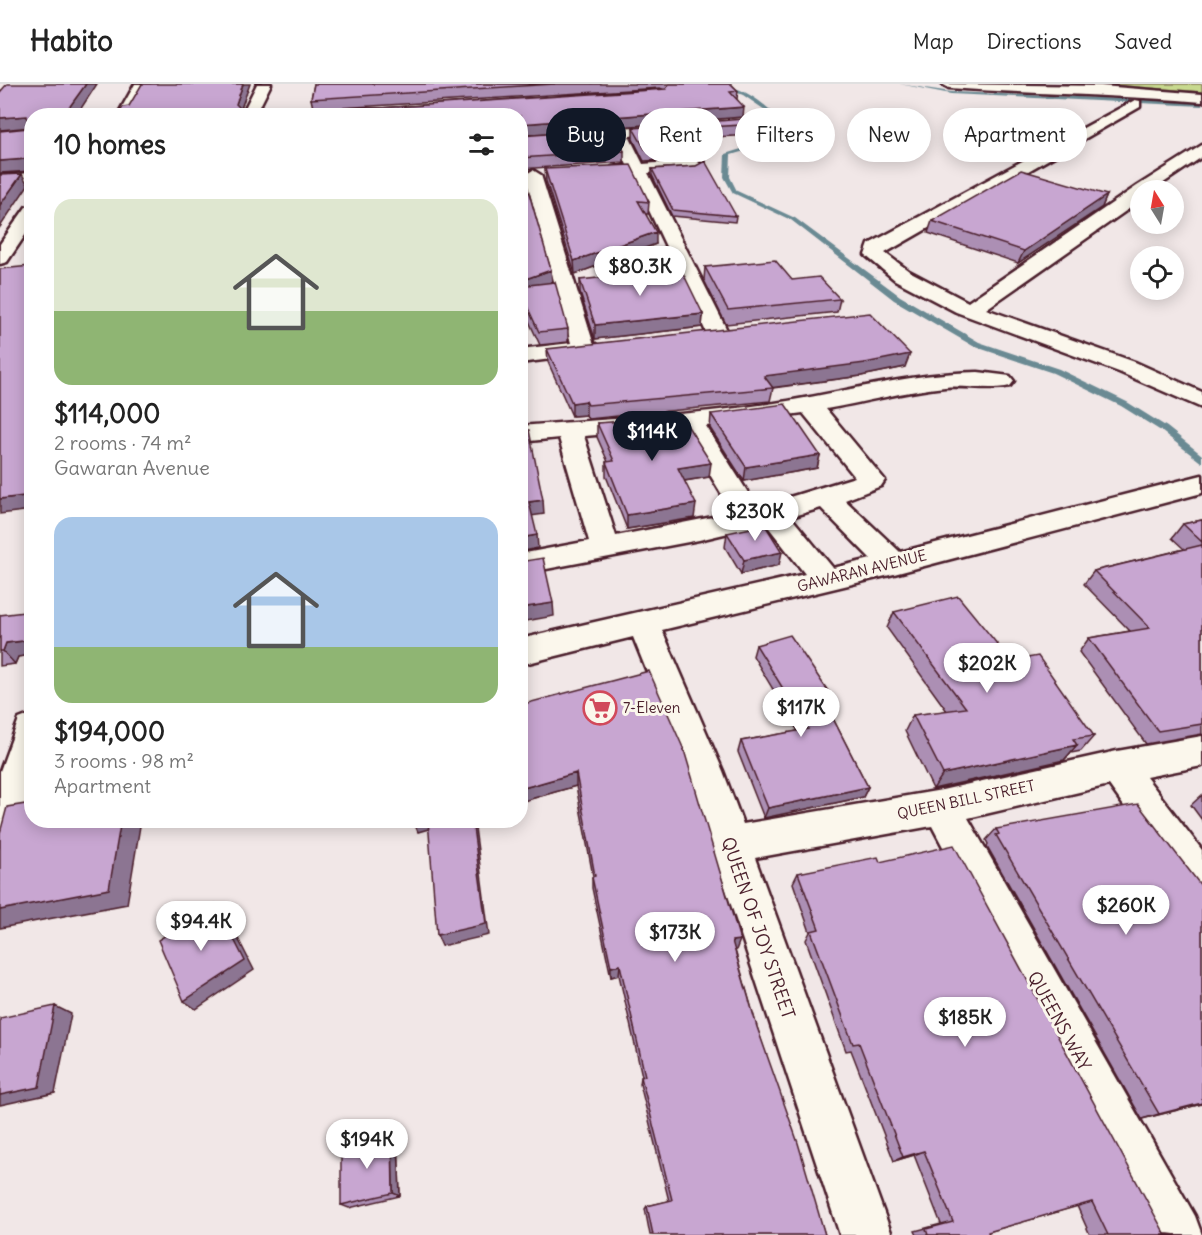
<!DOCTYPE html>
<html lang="en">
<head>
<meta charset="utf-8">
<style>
  :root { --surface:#fff; --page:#f6f6f6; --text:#222; --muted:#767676; --line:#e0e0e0; --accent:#111827 }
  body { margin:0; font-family:Delius,sans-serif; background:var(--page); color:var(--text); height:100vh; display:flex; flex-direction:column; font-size:22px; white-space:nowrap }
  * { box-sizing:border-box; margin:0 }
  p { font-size:20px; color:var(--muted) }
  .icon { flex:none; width:33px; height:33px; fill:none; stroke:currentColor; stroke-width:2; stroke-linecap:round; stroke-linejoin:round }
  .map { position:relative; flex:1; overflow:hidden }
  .panel { position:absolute; left:24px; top:24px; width:504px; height:720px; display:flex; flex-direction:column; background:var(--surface); border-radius:24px; box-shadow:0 3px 15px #0003 }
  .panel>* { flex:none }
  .top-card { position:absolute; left:546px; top:24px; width:566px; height:54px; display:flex; gap:12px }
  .needle { width:39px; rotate:349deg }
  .fabs { position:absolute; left:1130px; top:96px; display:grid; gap:12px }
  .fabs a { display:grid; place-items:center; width:54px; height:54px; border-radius:50%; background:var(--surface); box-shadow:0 3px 15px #0003; font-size:30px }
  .price { position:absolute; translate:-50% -51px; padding:0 14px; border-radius:21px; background:#fff; color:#222; font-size:20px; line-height:39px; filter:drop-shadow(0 2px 3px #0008) }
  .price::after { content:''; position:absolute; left:50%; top:36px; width:18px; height:14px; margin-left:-9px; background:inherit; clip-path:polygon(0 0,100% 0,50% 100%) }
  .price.selected { background:var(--accent); color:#fff }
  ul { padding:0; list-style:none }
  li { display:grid; align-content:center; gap:12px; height:318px; padding:0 30px }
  li span { display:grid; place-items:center; height:186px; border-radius:18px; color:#555 }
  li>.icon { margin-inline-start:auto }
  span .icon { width:108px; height:108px; fill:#fffc; stroke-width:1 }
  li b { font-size:26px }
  h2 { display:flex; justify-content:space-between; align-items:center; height:72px; padding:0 30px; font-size:26px }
  .chip { padding:0 21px; border-radius:27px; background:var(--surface); box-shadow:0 3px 15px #0003; font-size:21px; line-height:54px }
  .chip.selected { background:var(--accent); color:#fff }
  header { display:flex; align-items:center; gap:36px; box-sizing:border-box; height:84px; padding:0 30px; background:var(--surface); border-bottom:2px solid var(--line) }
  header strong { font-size:28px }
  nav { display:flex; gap:33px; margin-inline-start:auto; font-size:21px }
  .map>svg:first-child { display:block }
  .green { fill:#c7d98e; stroke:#887c5c; stroke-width:1.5 }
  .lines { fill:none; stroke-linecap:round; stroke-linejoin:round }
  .stream { fill:#6b8a93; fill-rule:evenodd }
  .minor-casing { stroke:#4a1f2b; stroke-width:5 }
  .minor { fill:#fbf7ec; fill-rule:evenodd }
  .wall { fill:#ac8fb4; stroke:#4a1f2b; stroke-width:1.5; fill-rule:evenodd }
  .shaded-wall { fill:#8c7492; stroke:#4a1f2b; stroke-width:1.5 }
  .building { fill:#c8a6d1; stroke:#4a1f2b; stroke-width:1.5 }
  .labels { text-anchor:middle; stroke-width:6; stroke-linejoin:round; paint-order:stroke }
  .street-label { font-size:15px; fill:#4a1f2b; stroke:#fbf7ec }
  .poi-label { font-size:15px; fill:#4a1f2b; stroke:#fbf7ec; text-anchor:start }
  .near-street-label { font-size:18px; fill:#4a1f2b; stroke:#fbf7ec }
</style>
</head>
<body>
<header>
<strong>Habito</strong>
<nav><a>Map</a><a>Directions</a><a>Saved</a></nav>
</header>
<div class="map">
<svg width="1202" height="1151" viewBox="0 0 1202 1151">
  <rect width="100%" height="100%" fill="#f1e7e7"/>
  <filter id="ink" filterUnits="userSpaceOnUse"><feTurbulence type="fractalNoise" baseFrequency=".0167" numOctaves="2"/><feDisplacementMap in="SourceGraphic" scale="12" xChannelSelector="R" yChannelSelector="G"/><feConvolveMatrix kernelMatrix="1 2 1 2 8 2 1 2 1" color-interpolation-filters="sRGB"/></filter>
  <g filter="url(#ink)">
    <!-- green -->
    <path class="green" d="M1009,0H1202V8L1110,1L1058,4Z"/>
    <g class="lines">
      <!-- stream -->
      <path class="stream" d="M715,0C739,0 764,18 780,36L768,60L731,71L730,93L737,107L795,134L900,212L979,258L1059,285L1127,318L1167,343L1202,371V379L1161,347L1121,322L1053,289L973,262L894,216L791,136L733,109L724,93L725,70L764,58L774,36L765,26L743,11Z
        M899,0L951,8L1202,18V22L951,10Z"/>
      <!-- minor casing -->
      <g class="minor-casing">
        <path id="minor" d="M135,0H149L131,32H117Z
          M257,0H271L255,32H241Z
          M942,0L1101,2L1202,10V18C1118,11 1033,10 949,4Z
          M1135,16L1140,17V23L885,169L909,187L968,218L1137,102L1202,61V73L1153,106H1140V117L986,225L1135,278L1202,308V324L1119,288L956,228L895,196L865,171L869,160Z
          M677,40L684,44L682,47L629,52L643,80L695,76L703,81L695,86L648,89L729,250L726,255H710L707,250L632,90L618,91L610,86L612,83L627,81L615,53L520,61V51Z
          M533,86L541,91L593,258L601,264L598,269L520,279V265L571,259L525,91Z
          M32,89V99L0,101V91Z
          M32,122V141L7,178L0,180V160L26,123Z
          M978,288L1010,292L1014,297L1010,302C990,307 966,301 945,303C905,307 866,318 826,325L885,396L881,402L845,416L900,468L1202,391V409L894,490L662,546L723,687L743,740L942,706L1117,667L1202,652V682L1146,693L1202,766V817L1188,812L1109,701L968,734L1195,1132L1202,1151H1148L932,742L755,774L892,1151H840L687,687L633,553L520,581V555L805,490L766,440L699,456L520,490V470L589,457L559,354L520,358V342C605,335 691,332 775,319C843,309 909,289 978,288ZM803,329L855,393L757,423L706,342ZM682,344L733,429L616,452L584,352ZM821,424L871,475L833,484L791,433Z
          M32,630V704L14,757L0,762V687L19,635Z"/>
      </g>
      <!-- minor -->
      <use href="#minor" class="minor"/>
    </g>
    <!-- wall -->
    <path class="wall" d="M314,0H731L738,7L737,15L743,33L520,51V32L313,24L311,15ZM660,4L662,5L380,24H339Z
      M760,40L759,51L712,53L711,59L697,60L701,65L700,77L695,74L644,77L633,55V44Z
      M520,52L624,67V78L520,85Z
      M696,82L736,132L735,138L672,132L652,91V85Z
      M545,85L649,118L648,130H646L656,160L575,190L546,97Z
      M520,87L551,186L552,198L568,245V258L540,261L520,218Z
      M1107,111L1102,123L1018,179L928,149L932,137Z
      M705,183L792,196L840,215L837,228L726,240L704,196Z
      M580,196L703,230L702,243L595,255L580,209Z
      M547,265L905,283L861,292L773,304L770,317L588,335L586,331L572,332L548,278Z
      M711,330L820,371L817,384L744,397L710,344Z
      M597,339L709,393L684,397L694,434L627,445L606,392V378H608L597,353Z
      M1202,436V650L1146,660L1079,568L1089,554L1130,547L1084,500L1094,487L1184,465L1172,454L1183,440Z
      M727,449L779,481L741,490L725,463Z
      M894,528L1094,652L1081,667L1071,669L1064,676L933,705L905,647L913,631L947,627L887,544Z
      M0,531L18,573L15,580L0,582Z
      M756,561L826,621L868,703L863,713L764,734L738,668L741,657L798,647L753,572Z
      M520,621L736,866H735L757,943L825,1151H650L645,1125L647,1122L669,1117L640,1000L641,993L642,992L619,891L611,893L592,804V793L593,792L576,702L520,718Z
      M1202,711V736L1191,721Z
      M996,745L1202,803V1020L1142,1035L987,762L988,760L986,756Z
      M880,778L1165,1150L1177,1151H1090L1077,1122L988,1148L989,1151H917L915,1147L941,1140L914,1071L894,1077L851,966L846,967L806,856L810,848L793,799L798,789Z
      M392,1051L398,1056L400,1112L349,1124L341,1121Z"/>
    <!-- shaded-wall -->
    <path class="shaded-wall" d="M86,0H97L76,32H63Z
      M243,0H250L240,27L242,32H238L236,20Z
      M744,23L743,33L520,51V40Z
      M27,32L32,43L0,46V34Z
      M712,48L711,59L689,61L690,50Z
      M26,75L32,76V87L0,89V77Z
      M22,90L28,101L0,143V121Z
      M1107,111L1102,123L1018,179L1024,167Z
      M656,148V160L575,190L574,177Z
      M551,186L552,198L520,207V197Z
      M703,230L702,243L595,255V241Z
      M910,270L905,283L861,292L762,305L764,292Z
      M586,317V331L572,332V319Z
      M520,326H524L525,339L520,340Z
      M820,371L817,384L744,397L746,383Z
      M711,379L709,393L677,398L678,384Z
      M32,411V426L0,430V415Z
      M543,416L544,430L531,432L529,418Z
      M696,420L694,434L627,445V431Z
      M537,451L538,464L520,468V454Z
      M782,468L779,481L741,490L744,476Z
      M553,519L554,532L520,538V524Z
      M32,556V571L18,573L15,580L3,567L6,559Z
      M830,610L826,621L822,613Z
      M1077,661L1064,676L933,705L943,690Z
      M576,689V702L520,718V705Z
      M868,703L863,713L764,734L768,724Z
      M121,736H141L127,820L0,844V826Z
      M413,736H429L432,744L418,748Z
      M472,736H474L489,851L442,862L437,851Z
      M216,820L226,831L254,886L196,925L184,917Z
      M740,856L736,866L728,868L732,857Z
      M620,881L619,891L611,893V883Z
      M55,922L71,930L55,1009L0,1021V1011Z
      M1202,1019V1020L1142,1035L1159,1030Z
      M392,1051L398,1056L400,1112L393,1109Z
      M924,1067L914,1071L894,1077L903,1073Z"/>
    <!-- building -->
    <path class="building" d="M7,0H86L63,32H32V76L28,81L26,75L0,77V47L28,44L27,32L0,34V7H1Z
      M142,0H243L236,20L239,23L238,30L247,29V32H118L123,23L129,22Z
      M314,0H555L311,15Z
      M669,0H731L738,7L730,8L744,23L520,40V32H296L297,26L309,24H380L666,5Z
      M755,34L760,40L708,43L712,48L690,50L701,65L696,62L645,65L633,44Z
      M614,45L624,67L520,74V52Z
      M705,77L736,132L673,126L652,85L696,82Z
      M631,81L649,118L638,117L656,148L574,177L545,85Z
      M1021,86L1107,111L1024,167L932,137Z
      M520,87L523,88L551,186L520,197Z
      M22,90L0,121V91Z
      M775,176L792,196L819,193L840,215L728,226L705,183Z
      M32,181V411L0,415V185L31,182Z
      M681,185L703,230L595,241L580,196Z
      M555,198L568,245L539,248L520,207V202Z
      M870,229L910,270L865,279L764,292L773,304L588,321L586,317L572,319L547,265Z
      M520,310L524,326H520Z
      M785,320L820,371L746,383L711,330Z
      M682,333L711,379L678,384L696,420L627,431L606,378L614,377L597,339Z
      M520,345L529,346L543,416L529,418L537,451L520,454Z
      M1202,436V458L1183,440Z
      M765,441L782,468L744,476L727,449Z
      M1202,461V640L1158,647L1089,554L1150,544L1094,487Z
      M543,474L553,519L520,524V478Z
      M958,512L1011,577L1038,572L1094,652L1073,655L1077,661L943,690L913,631L966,624L894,528Z
      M32,527V556L6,559L3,567H0V531Z
      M790,551L830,610L822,613L868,703L768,724L741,657L808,645L756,561Z
      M649,587L684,666L740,856L732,857L757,943L798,1059L825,1151H653L647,1122L672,1116L641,993L645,992L620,881L611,883L592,793L595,792L576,689L520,705V621Z
      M32,719V736H121L109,805L0,826V749L7,723Z
      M1138,720L1202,803V1019L1159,1030L996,751L999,750L996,745Z
      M428,736H472L486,840L437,851Z
      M954,761L1165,1150L1177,1151H1108L1092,1118L988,1148L989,1151H928L926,1145L953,1138L924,1067L903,1073L859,959L853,960L811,847L819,845L798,789L878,773L880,778Z
      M216,820L245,877L184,917L158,856Z
      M55,922L39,1003L0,1011V934Z
      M392,1051L393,1109L341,1121V1062Z"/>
  </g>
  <!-- icons -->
  <defs>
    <g id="supermarket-ring" transform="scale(1.725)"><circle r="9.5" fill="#fbf7ec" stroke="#d1495b" stroke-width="1.5"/><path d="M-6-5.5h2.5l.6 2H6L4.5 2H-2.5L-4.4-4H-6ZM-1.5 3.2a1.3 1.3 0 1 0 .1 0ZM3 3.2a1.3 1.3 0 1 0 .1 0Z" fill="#d1495b"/></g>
  </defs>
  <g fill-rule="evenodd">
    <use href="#supermarket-ring" x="600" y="624"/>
  </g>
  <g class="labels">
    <!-- street labels -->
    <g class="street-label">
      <text transform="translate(862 487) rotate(-14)" y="5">GAWARAN AVENUE</text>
      <text transform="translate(966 716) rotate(-12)" y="5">QUEEN BILL STREET</text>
    </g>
    <!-- poi labels -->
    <g class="poi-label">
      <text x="623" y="629">7-Eleven</text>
    </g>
    <!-- near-street labels -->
    <g class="near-street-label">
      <text transform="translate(758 844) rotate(71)" y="6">QUEEN OF JOY STREET</text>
      <text transform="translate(1059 937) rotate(61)" y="6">QUEENS WAY</text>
    </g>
  </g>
</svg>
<div class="fabs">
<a><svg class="needle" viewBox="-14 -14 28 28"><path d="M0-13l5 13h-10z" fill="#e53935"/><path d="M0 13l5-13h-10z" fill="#767676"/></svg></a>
<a><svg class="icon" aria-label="locate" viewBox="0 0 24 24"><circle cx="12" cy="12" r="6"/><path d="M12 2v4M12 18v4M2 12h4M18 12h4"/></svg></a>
</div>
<b class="price" style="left:640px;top:213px">$80.3K</b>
<b class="price selected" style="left:652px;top:378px">$114K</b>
<b class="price" style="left:755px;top:458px">$230K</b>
<b class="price" style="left:987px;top:610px">$202K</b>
<b class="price" style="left:801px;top:654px">$117K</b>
<b class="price" style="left:1126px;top:852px">$260K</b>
<b class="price" style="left:201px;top:868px">$94.4K</b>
<b class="price" style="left:675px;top:879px">$173K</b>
<b class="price" style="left:965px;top:964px">$185K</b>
<b class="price" style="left:367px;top:1086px">$194K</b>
<div class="top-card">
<a class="chip selected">Buy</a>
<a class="chip">Rent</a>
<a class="chip">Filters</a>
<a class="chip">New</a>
<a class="chip">Apartment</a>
</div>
<section class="panel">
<h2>10 homes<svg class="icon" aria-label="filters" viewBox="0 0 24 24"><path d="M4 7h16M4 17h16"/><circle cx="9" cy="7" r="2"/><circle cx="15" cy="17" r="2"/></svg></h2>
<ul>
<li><span style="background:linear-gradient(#dfe7d0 60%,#8fb573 0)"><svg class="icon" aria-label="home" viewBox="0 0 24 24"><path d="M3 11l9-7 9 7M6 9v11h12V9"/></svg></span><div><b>$114,000</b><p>2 rooms · 74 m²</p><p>Gawaran Avenue</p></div></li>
<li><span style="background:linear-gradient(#a9c7e8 70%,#8fb573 0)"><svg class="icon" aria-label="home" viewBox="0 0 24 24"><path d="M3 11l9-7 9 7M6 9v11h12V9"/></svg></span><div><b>$194,000</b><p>3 rooms · 98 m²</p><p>Apartment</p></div></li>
</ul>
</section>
</div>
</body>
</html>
